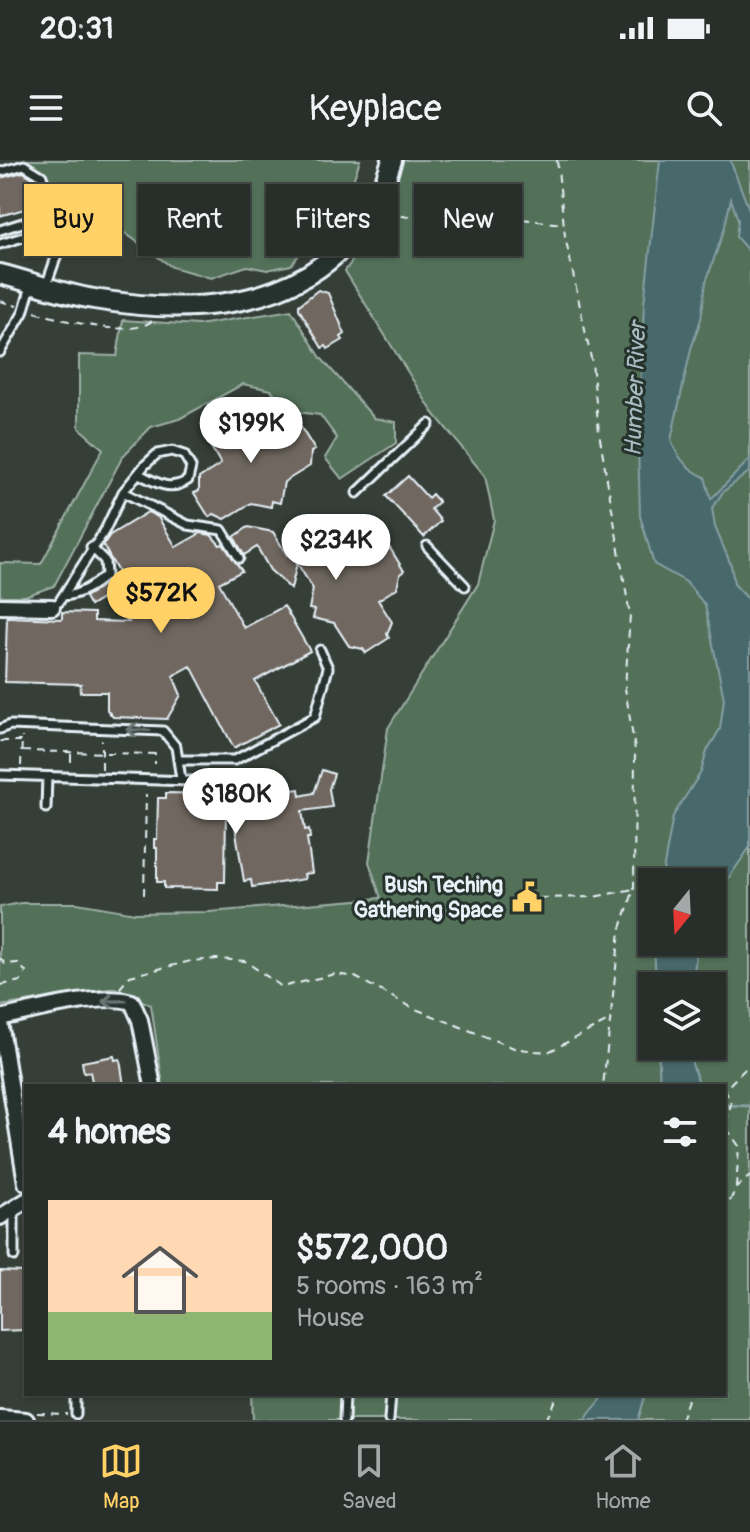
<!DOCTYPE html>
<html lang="en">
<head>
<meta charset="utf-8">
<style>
  :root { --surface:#282e29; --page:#343a35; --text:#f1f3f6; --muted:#a5a8a8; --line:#444a46; --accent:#ffd166 }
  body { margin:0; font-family:Pangolin,sans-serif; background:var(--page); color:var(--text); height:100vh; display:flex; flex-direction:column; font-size:30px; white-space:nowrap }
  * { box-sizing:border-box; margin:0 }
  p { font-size:26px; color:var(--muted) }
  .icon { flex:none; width:44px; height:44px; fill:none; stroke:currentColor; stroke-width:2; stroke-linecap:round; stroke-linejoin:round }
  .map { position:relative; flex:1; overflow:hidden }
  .panel { position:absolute; left:24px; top:924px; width:702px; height:312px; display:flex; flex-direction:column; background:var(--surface); border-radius:0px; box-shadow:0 2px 6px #0004,0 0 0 2px var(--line) }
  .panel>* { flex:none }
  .guide { position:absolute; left:24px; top:24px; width:702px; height:72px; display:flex; gap:16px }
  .needle { width:52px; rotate:198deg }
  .buttons { position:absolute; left:638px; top:708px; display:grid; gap:16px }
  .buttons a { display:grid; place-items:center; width:88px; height:88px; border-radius:0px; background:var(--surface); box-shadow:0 2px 6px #0004,0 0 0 2px var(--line); font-size:40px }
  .price { position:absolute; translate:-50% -68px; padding:0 18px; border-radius:28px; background:#fff; color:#222; font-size:26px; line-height:52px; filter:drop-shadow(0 2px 4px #0008) }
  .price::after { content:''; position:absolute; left:50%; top:48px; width:24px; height:18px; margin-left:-12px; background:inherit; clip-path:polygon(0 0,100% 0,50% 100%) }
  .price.selected { background:var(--accent); color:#111 }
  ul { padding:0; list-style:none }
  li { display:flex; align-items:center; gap:24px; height:200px; padding:0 24px }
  li span { display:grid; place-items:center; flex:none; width:224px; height:160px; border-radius:0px; color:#555 }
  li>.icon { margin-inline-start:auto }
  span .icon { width:96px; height:96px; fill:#fffc; stroke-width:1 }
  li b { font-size:34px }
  h2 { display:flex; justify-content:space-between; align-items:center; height:96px; padding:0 24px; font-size:34px }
  .pill { padding:0 28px; border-radius:0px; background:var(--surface); box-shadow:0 2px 6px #0004,0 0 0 2px var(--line); font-size:28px; line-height:72px }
  .pill.selected { background:var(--accent); color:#111 }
  .status { display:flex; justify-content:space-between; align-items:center; height:56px; padding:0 40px; background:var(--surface); direction:ltr }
  .status svg { height:22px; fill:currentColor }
  header { display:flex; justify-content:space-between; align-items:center; height:104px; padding:0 24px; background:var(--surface); font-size:36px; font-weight:600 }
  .dock { display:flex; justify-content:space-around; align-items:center; height:112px; border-top:2px solid var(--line); background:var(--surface); font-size:22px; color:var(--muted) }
  .dock a { display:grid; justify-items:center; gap:4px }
  .dock .selected { color:var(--accent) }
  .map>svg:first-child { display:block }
  .green { fill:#537058; stroke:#9eb0a8; stroke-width:2; fill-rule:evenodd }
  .water { fill:#46696c; stroke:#879fa4; stroke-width:2 }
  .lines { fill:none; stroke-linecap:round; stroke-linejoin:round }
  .stream { stroke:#879fa4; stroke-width:3 }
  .building { fill:#706860; stroke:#e8f1f8; stroke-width:2 }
  .lane-casing { stroke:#e8f1f8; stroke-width:13 }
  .street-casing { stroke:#e8f1f8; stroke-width:20 }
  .secondary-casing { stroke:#e8f1f8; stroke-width:24 }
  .path { stroke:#e8f1f8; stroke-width:2; stroke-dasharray:8 6; stroke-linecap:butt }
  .lane { stroke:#26332d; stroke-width:7 }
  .street { stroke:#26332d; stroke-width:14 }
  .secondary { stroke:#26332d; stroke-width:18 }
  .oneway { stroke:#6a7674 }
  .labels { text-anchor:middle; stroke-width:6; stroke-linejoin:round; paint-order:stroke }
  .poi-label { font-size:22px; font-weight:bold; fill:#e8f1f8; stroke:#26332d; text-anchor:end }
  .water-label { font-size:24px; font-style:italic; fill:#a7bbc0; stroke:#26332d }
</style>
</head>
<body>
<div class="status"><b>20:31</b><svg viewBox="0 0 49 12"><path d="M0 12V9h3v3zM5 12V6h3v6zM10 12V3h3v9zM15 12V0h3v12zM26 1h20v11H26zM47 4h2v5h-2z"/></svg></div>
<header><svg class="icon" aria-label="menu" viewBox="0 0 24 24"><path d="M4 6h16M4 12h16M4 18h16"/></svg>Keyplace<svg class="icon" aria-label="search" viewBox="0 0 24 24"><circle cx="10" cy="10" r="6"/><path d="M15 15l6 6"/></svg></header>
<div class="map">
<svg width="750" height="1260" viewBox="0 0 750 1260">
  <rect width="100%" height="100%" fill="#353e37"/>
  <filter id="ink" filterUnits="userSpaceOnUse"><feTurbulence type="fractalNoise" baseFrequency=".0125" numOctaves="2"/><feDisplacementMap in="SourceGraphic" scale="16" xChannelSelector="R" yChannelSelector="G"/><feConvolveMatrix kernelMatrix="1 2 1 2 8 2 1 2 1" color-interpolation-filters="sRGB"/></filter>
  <g filter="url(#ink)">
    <!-- green -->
    <path class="green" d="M24,0H360L347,39L310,70L305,87L291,105L267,110L247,106L211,118L172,107Z
      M402,0H750V1260H253L252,1234H724V926H163L151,845L115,828L0,846V747L21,743H77L135,753L209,752L381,738L369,702L388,568L478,424L494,360L485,316L432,251L345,111L383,57ZM652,722H712V782H652ZM652,826H712V886H652Z
      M291,150L321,198L374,258L396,262V283L342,319L325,298L337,278L320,255L290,251L271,230L243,224L179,259L151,267L123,296L54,426L25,436H0V403L41,404L103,289L79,268V195L117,196L123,160L198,165Z"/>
    <!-- water -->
    <path class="water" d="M660,0H730L750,52V93L736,77L738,60L731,39L724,70L706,122L701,159L691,189L671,280C677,297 688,310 705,317L711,339L750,299V311L723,332L712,348L715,367L731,405L734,424L750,441V687L712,742V722H661L673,656L701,612L707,591L720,569L724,539L705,445L686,422L654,404L640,356L638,283L644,144Z
      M654,782H698L692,826H656Z
      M658,886H692V904L700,926H660Z
      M604,1234H646L638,1260H586C589,1250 600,1245 604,1234Z"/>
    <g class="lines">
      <!-- stream -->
      <path class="stream" d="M724,945L750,946"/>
    </g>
    <!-- building -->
    <path class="building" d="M23,12L36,20L39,41L34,43L35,46L0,56V18Z
      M318,130L328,133L345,174L341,177L343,180L328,189L326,186L322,188L299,149V145Z
      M233,251L236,256L248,257L262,278L284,264L296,269L300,266L315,290L311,292L310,306L284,322L280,343L272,341L271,347L251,343L225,359L214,354L209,357L194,333L199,331V318L221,304L208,282L213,271L209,266Z
      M408,316L428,338L432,334L439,342L431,349L441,361L424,377L386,336Z
      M148,352L158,357L176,387L201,373L211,375L220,385L223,384L242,411L219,423L244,468L284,446L310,491L255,521L279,564L234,588L191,506L173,516L181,535L167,559L113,557L107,550V532H80L81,524L5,522L7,457L62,459V452L94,453V461L129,462L112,433L90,446L85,437L114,418L118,412L103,385L110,375Z
      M248,367L273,372L287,395L322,373L325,377L338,378L352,399L373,386L385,391L390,388L404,411L400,414L397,428L378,440L392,462L387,474L389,478L366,493L363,489L349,486L334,463L313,458L315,450L309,449L313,429L297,403L291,429L270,410L257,387L244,395L234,377Z
      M322,610L334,614L329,629L332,647L302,651L305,670L309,669L310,678H307L312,713L304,714L305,719L252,727L251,720L244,721L232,648H226L225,722H218V729L164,728V722H157V688H154V679H157L158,638H166V633L225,634V629H231L232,634L290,626L291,630L299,629L300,636L314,633Z
      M114,896L115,900L120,899L124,926H93L90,912L84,913L82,902Z
      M0,1111L24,1112V1170L0,1171Z"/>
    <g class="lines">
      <!-- lane casing -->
      <g class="lane-casing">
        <path id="lane" d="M0,12L24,5L42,16L51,54L56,57L60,86L46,126
          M0,70L51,54
          M0,84L33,74
          M0,192L23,153L31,126
          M123,332L188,365L222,370L239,398
          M357,333L429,264
          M427,386L465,426
          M63,436C80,435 93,426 106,415L105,401L91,387
          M52,447L59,442L105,370L123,332L145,305L157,294L172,291L184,295L191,307L188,320C170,332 157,323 139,314
          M0,569L10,565L163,571L176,587L181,619
          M179,600H235L315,557L328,508L320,490
          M0,615L254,623
          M46,648L47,617
          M14,1050V1096
          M76,1254V1234
          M344,1260L345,1234
          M389,1260L391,1234"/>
      </g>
      <!-- street casing -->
      <g class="street-casing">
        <path id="street" d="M0,446L52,447
          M0,858C32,851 103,832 132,842L140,860L153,926
          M0,862L26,1023
          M0,1057L26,1041
          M0,1258L26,1260"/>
      </g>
      <!-- secondary casing -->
      <g class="secondary-casing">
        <path id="secondary" d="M0,114C32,122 62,134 94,139C222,161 351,140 392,0"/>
      </g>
      <!-- path -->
      <path class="path" d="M557,0L565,76L592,203L599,272L630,455L625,528L635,590L634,729L620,771L603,926
        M388,53C408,57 436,63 456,57C466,55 471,50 481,48L494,58H515L562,64
        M0,141L17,146
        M35,152C63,160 128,179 152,161
        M0,581H21
        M22,591L155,594V604
        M71,602V592
        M21,606L22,577
        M102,609V580
        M144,735L146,634
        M540,738L593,737L634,729
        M0,798L5,804L18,803L26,812L21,821L0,825
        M120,828L130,816L191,801L217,799L245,801L282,827L335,814L355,817L413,848L514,888L535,891L548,892L612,859
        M736,1028L739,986L725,966L731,944L725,929L750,904V866
        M724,1054L736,1028L750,1016
        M37,1253L67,1254
        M546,1260L559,1234
        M681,1260L690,1234"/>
      <!-- lane -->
      <use href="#lane" class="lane"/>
      <!-- street -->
      <use href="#street" class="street"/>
      <!-- secondary -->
      <use href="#secondary" class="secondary"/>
    </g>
    <!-- one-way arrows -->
    <defs><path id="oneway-shaft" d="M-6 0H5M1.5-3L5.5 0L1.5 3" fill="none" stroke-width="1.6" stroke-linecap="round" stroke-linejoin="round" transform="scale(2)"/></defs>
    <g class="oneway">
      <use href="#oneway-shaft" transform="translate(138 570) rotate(-178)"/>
      <use href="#oneway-shaft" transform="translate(114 841) rotate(179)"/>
    </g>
  </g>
  <!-- icons -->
  <defs>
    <g id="civic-bare" transform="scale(2.4)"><path d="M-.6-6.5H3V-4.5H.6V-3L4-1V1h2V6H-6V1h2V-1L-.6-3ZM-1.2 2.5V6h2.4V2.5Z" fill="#ffd166" stroke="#26332d" stroke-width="2.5" paint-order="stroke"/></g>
  </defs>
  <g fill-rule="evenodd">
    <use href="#civic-bare" x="527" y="737"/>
  </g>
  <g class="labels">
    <!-- poi labels -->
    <g class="poi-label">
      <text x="503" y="732">Bush Teching<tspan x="503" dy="25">Gathering Space</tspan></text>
    </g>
    <!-- water labels -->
    <g class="water-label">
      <text transform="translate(635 229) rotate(-88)" y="8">Humber River</text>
    </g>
  </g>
</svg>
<div class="buttons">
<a><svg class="needle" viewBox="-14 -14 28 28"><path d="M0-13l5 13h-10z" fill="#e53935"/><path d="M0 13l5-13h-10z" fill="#a5a8a8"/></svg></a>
<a><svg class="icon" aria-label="layers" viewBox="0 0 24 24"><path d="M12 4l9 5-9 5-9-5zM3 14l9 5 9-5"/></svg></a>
</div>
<b class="price" style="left:251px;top:305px">$199K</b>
<b class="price" style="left:336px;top:422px">$234K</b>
<b class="price selected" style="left:161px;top:475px">$572K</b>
<b class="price" style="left:236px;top:676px">$180K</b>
<div class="guide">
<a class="pill selected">Buy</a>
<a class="pill">Rent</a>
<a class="pill">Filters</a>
<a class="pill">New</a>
</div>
<section class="panel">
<h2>4 homes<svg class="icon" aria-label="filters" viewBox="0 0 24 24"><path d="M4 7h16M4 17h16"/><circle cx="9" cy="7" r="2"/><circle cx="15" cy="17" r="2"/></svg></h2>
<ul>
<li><span style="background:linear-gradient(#ffd9b3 70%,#8fb573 0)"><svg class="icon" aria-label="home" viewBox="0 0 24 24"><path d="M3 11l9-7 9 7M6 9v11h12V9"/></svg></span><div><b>$572,000</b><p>5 rooms · 163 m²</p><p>House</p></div></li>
</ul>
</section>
</div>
<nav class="dock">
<a class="selected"><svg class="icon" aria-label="map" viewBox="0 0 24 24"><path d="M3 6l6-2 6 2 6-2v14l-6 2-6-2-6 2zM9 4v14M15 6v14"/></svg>Map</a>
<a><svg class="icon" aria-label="saved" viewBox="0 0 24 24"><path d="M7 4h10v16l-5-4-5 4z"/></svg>Saved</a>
<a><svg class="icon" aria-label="home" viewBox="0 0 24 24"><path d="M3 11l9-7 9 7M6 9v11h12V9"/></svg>Home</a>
</nav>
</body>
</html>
